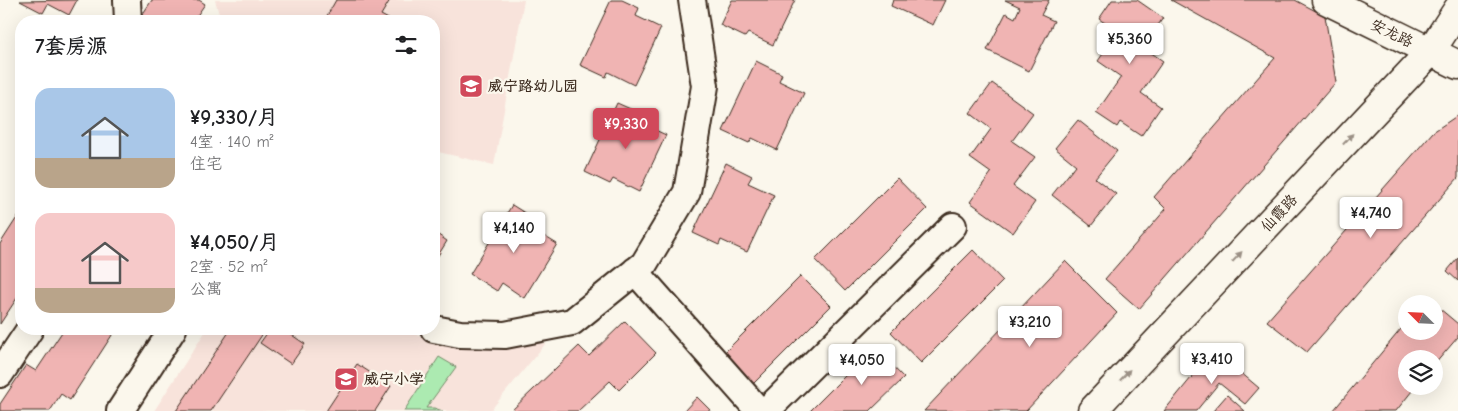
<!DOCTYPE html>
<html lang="zh">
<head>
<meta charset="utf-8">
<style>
  :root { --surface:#fff; --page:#f6f6f6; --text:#202124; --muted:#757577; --accent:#d1495b }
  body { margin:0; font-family:"Comic Neue","LXGW WenKai TC",sans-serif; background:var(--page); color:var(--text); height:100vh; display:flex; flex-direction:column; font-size:19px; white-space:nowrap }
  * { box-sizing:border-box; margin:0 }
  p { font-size:16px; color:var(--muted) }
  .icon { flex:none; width:28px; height:28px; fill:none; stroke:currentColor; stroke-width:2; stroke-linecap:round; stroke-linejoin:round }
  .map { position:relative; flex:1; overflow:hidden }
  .side { position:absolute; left:15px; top:15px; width:425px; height:320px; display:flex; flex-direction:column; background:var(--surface); border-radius:20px; box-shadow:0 5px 20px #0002 }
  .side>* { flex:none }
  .needle { width:32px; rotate:294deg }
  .tools { position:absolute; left:1398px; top:295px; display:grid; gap:10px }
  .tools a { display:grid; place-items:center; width:45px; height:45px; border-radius:50%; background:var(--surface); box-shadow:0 5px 20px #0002; font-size:25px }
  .price { position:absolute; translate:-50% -42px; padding:0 11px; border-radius:5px; background:#fff; color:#222; font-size:16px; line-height:32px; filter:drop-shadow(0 1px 2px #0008) }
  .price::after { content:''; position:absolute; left:50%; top:30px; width:15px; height:11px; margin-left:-8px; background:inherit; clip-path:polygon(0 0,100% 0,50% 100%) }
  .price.active { background:var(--accent); color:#fff }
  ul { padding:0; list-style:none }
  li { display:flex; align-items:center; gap:15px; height:125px; padding:0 20px }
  li span { display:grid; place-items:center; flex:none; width:140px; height:100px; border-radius:15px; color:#555 }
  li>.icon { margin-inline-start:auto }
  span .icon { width:60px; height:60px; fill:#fffc; stroke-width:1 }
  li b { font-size:21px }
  h2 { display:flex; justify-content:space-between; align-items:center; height:60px; padding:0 20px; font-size:21px }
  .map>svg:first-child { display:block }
  .built { fill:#f8e3db }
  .green { fill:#aceab1; stroke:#748a68 }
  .building { fill:#f0b4b3; stroke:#3b2a1e }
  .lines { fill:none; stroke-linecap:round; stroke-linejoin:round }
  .street-casing { stroke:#3b2a1e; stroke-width:30 }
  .secondary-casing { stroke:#3b2a1e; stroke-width:31 }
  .street { stroke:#fbf7ec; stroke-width:26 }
  .secondary { stroke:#fbf7ec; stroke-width:28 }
  .oneway { fill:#9b9085 }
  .labels { text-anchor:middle; stroke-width:4.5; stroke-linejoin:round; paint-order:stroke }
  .street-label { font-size:15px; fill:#3b2a1e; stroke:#fbf7ec }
  .poi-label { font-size:15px; font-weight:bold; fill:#3b2a1e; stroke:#fbf7ec; text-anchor:start }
</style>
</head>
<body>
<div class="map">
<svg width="1458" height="411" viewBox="0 0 1458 411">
  <rect width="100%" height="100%" fill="#fbf7ec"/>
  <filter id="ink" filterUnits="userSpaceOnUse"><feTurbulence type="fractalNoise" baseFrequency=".02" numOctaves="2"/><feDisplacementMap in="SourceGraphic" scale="10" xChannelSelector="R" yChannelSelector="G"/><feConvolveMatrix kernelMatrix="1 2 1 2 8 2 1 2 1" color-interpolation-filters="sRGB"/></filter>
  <g filter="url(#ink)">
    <!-- built -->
    <path class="built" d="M215,0H524L494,165L434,151V21H221Z
      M207,329H403L419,336L467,347L546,343L490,411H154Z"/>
    <!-- green -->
    <path class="green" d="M439,357L456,367L426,408H434L443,411H404Z"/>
    <!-- building -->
    <path class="building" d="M77,0L69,15L48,4L43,13L20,1Z
      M152,0H199L205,4L194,20L196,21H138Z
      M336,0H390L381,15L392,21H324Z
      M611,0H622L639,8L636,16L661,28L634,85L608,72L606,77L580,65Z
      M732,0H795L773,45L748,33L745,37L720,25Z
      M893,0H945L933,25L891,6Z
      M1005,0H1049L1041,15L1054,21L1029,71L987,50L1006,13L1015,18L1020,7Z
      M1112,0H1137L1163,18L1143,47L1163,61L1141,93L1161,107L1141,136L1120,122L1117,127L1096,113L1121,77L1098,61L1118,32L1099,19Z
      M1171,0H1295L1325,16L1336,82L1139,309L1105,279L1166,209L1154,197L1275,58Z
      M756,61L782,74L779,81L804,93L777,150L752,138L749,143L723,131Z
      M992,83L1033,113L1012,141L1035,157L1013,186L1035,202L1013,233L970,202L991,173L970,158L991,129L970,113Z
      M617,103L644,115L640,123L666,135L639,192L613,179L610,184L585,172Z
      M1458,115V178L1307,352L1267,321L1433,132Z
      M1078,120L1117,151L1095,178L1116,194L1091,226L1052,195L1076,165L1055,148Z
      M726,163L752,176L748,183L774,195L747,252L721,240L719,245L693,233Z
      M897,178L927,209L845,291L815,260Z
      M512,205L539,222L534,230L557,244L524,298L502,283L497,291L470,274Z
      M20,213L21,292L0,324V244Z
      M434,232L447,241L434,262Z
      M973,250L1003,281L921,363L891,332Z
      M1458,258V281L1447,271Z
      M1065,261L1117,313L1026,411H924Z
      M801,276L831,306L749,388L719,358Z
      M1427,298L1458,324V337L1434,365V359H1406V386H1416L1396,411H1333L1406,323V331H1434V304H1423Z
      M625,321L656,353L619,390L610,381L578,411H511L579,346L589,356Z
      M64,329H116L70,400L61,394L50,411H0V404L26,365L36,371Z
      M231,329H266L211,411H176Z
      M270,329H283L305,344L291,364L260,343Z
      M874,347L904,378L870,411H810Z
      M1214,350L1259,388L1245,404L1219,383L1196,411H1164Z
      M357,364L391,386L375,411H326Z
      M1227,395L1245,411H1213Z
      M697,397L711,411H684Z"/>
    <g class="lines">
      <!-- street casing -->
      <g class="street-casing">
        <path id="street" d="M127,0L128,21
          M635,271L759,411
          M434,329L460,334L505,335L572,322L644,264L687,192L705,86L692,0
          M0,374L30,329
          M120,411L173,329
          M766,411L953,226"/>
      </g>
      <!-- secondary casing -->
      <g class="secondary-casing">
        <path id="secondary" d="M1326,0L1458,65
          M1092,411L1430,52L1458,9"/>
      </g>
      <!-- street -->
      <use href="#street" class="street"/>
      <!-- secondary -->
      <use href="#secondary" class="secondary"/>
    </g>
    <!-- one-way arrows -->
    <defs><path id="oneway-solid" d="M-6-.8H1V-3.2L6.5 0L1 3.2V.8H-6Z" transform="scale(1.25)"/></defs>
    <g class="oneway">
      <use href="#oneway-solid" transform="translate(1348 139) rotate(-47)"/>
      <use href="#oneway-solid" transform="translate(1237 257) rotate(-47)"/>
      <use href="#oneway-solid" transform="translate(1125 375) rotate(-47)"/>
    </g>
  </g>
  <!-- icons -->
  <defs>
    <g id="school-square" transform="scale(1.25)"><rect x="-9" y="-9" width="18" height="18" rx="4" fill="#d1495b" stroke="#fbf7ec"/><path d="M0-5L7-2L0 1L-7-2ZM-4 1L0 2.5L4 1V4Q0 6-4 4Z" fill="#fff"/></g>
  </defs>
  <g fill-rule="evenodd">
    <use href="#school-square" x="471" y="86"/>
    <use href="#school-square" x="346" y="379"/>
  </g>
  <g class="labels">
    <!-- street labels -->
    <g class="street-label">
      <text transform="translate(1392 33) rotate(26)" y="5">安龙路</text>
      <text transform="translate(1279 213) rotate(-47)" y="5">仙霞路</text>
    </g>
    <!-- poi labels -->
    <g class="poi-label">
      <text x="488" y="91">威宁路幼儿园</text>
      <text x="364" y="384">威宁小学</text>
    </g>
  </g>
</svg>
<div class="tools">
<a><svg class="needle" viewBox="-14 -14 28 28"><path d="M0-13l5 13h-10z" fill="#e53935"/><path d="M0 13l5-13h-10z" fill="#757577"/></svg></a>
<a><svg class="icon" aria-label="layers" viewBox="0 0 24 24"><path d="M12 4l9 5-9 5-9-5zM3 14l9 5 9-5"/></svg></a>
</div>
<b class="price" style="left:1130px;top:65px">¥5,360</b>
<b class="price active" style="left:626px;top:150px">¥9,330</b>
<b class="price" style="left:1371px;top:239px">¥4,740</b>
<b class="price" style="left:514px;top:254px">¥4,140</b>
<b class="price" style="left:1030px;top:348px">¥3,210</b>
<b class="price" style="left:1212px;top:385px">¥3,410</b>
<b class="price" style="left:862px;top:386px">¥4,050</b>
<section class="side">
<h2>7套房源<svg class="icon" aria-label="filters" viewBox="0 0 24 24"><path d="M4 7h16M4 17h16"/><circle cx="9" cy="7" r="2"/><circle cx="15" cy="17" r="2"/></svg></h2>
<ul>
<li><span style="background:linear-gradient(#a9c7e8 70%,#b9a48a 0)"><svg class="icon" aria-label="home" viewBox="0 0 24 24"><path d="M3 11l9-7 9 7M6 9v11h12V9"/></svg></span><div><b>¥9,330/月</b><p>4室 · 140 m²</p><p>住宅</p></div></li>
<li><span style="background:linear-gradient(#f6c9c9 75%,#b9a48a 0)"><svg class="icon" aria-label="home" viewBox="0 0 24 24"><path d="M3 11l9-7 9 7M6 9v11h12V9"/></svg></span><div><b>¥4,050/月</b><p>2室 · 52 m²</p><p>公寓</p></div></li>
</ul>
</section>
</div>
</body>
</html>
